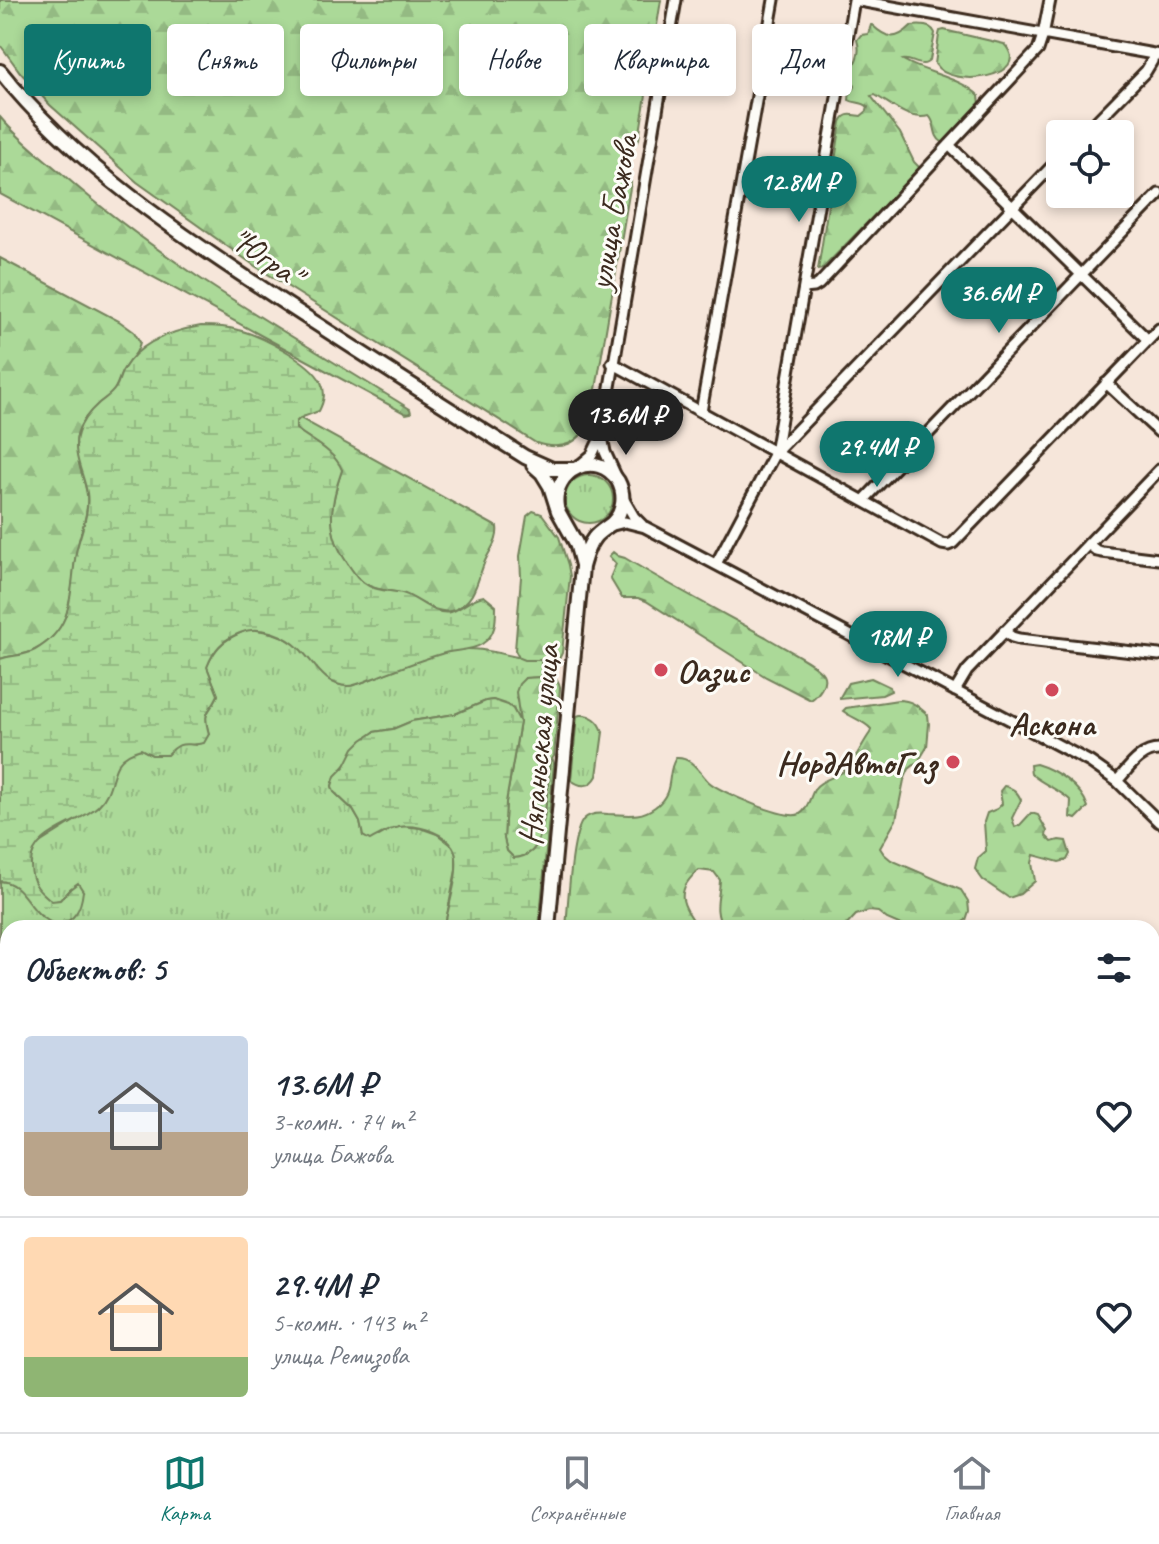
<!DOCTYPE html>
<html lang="ru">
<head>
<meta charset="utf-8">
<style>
  :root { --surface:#fff; --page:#f6f6f7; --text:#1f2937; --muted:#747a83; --line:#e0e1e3; --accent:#0f766e }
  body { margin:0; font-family:Caveat,sans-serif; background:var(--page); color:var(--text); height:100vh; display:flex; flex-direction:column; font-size:30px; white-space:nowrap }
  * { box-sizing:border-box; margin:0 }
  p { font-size:26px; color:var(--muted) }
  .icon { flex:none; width:44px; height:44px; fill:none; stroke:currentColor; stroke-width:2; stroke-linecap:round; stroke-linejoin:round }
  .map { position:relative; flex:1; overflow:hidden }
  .side { position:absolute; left:0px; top:920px; width:1160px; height:512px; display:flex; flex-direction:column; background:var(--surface); border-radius:24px 24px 0 0; box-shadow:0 4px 12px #0003 }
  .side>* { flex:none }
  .hud { position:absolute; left:24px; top:24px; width:1112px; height:72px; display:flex; gap:16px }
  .controls { position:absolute; left:1046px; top:120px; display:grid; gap:16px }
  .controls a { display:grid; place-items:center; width:88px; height:88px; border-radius:8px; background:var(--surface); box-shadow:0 4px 12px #0003; font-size:40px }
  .price { position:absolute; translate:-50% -68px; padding:0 18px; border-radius:28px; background:var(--accent); color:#fff; font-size:26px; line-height:52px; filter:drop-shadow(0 2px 4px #0008) }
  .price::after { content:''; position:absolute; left:50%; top:48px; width:24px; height:18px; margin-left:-12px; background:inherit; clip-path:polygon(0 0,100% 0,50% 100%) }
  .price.active { background:#222; color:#fff }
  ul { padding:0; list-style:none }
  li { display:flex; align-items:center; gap:24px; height:200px; padding:0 24px }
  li+li { border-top:2px solid var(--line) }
  li span { display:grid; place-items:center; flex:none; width:224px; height:160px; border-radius:8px; color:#555 }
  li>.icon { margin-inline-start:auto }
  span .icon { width:96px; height:96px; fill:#fffc; stroke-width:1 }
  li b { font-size:34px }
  h2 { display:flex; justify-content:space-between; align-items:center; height:96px; padding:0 24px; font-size:34px }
  .tag { padding:0 28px; border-radius:8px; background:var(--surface); box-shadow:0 4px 12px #0003; font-size:28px; line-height:72px }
  .tag.active { background:var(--accent); color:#fff }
  .tab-bar { display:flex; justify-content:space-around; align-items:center; height:112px; border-top:2px solid var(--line); background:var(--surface); font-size:22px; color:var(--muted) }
  .tab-bar a { display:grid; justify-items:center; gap:4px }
  .tab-bar .active { color:var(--accent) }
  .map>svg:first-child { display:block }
  .built { fill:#f1d6c6 }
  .grass { fill:url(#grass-tufts); stroke:#73825b; stroke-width:2 }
  .forest { fill:url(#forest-firs); stroke:#73825b; stroke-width:2 }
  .wetland { fill:url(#wetland-marsh); stroke:#73825b; stroke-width:2 }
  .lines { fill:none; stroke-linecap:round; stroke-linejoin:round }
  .minor-casing { stroke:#3b2a1e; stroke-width:15 }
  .highway-casing { stroke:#3b2a1e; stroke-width:18 }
  .minor { stroke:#fdfcf7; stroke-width:9 }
  .highway { stroke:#fdfcf7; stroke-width:12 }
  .rail-casing { stroke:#3b2a1e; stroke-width:5 }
  .rail { stroke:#fdfcf7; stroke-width:2; stroke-dasharray:6; stroke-linecap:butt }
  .poi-dot { fill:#d1495b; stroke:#fdfcf7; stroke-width:3 }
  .labels { text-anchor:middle; stroke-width:6; stroke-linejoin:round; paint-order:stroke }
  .street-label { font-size:34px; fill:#3b2a1e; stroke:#fdfcf7 }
  .poi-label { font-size:34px; font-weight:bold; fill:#3b2a1e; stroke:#fdfcf7; text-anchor:start }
</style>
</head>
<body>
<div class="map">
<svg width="1159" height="1432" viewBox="0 0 1159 1432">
  <defs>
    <pattern id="grass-tufts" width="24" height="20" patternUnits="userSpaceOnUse" patternTransform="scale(2)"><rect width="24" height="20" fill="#abd998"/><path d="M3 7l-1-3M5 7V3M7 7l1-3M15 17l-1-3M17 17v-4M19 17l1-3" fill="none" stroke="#94ba83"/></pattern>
    <pattern id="forest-firs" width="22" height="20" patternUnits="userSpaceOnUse" patternTransform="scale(2)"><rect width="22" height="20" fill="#abd998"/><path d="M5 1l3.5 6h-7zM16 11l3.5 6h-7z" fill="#94ba83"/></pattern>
    <pattern id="wetland-marsh" width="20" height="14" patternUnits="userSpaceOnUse" patternTransform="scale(2)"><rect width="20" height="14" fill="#abd998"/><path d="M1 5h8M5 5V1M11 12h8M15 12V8" fill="none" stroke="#94ba83"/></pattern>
  </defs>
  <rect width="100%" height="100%" fill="#f6e6da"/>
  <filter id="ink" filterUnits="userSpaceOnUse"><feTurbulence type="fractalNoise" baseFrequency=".0125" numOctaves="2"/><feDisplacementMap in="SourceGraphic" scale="16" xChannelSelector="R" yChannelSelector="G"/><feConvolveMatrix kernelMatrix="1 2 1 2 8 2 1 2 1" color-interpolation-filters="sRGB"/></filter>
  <g filter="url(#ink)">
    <!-- built -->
    <path class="built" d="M1152,1152L1159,1158V1338L1157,1339L1152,1338Z
      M804,1424H975L961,1432H806L801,1428Z"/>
    <!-- grass -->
    <path class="grass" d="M565 499a24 24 0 1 1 48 0a24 24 0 1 1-48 0Z
      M249,629C268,631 285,635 300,648C316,662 322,683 346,686C356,687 371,679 381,675C405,666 431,654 456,650C485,645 513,660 541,660L542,677L525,678L516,698L519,706L520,722L513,709L493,700L486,701L455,714L412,721L393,729L374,732L335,777L332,786L334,792L353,810L360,822L363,836H379L391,829L403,826L420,828L437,834L454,847L456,855V870L446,920L449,928H8V1176H0V881C19,882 29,903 41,916L83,891L77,884L70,889L60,900L52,902L38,889L31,876L30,856L38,844L98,806L117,762L127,753L141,749L152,755L184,743L196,745L209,734C202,709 209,715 218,695L207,667C216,644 227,638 249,629Z
      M580,715C591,714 600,721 603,732L597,776C591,787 581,788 571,780L577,716Z"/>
    <!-- forest -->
    <path class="forest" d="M0,0H661L639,139C625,160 615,155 631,182L591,419C579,445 562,451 536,443L255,266L137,182L50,105L20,72L4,50L0,45Z
      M871,25H872C887,39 896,41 911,26C919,25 932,24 935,33L930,60C922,70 912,58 903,60C925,73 962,78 979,96L980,104L945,142H942C932,136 937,123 929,116C908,121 893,105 875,95L871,96L900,133L914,162L920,168L822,269L818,270L841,122C845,112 852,115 861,116L867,111L868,107C862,101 855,104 849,100L850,91L854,89L855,86C846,71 855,68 858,54C859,50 858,43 857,40L861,35L868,34Z
      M944,30L1004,44C1035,77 951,90 935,64L939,35L940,31Z
      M0,117C19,140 45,159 67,178C171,269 293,336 410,409L411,413L406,414L0,194Z
      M0,258L119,321L134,332L140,342C138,355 128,361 122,372C118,380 117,388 111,394C108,399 101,401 97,405C89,413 79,424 77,435C73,453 85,478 87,495C89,516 79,534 76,554C70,593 75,628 35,650C24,656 12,655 0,659Z
      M300,418L497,527C499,541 490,549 485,561C477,580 476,601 454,610C439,616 421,602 408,596C396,590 380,592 367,585C360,581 355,574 350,568C325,533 329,508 342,470L327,451L296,429V422Z
      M533,511L542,514L559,537L568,565L570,576L562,653L559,659L551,663L541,660H524L519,658L515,650L521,577L520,556L527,516Z
      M613,552L618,556L625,558C671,586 719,611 766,637C778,645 816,663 823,674C828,683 818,695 811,700L766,677L646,601L638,598H622L610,578L616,564L609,556Z
      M542,677C551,677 558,677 560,688L554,756L550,762C548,782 546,837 532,851C526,856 521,858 514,858L507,851L504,839L506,802L520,722L516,692L519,684L525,678Z
      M871,678L890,687L891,691L882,695L840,699V697L848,683Z
      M898,700C912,700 918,706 928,715L929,724L927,747L918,762L909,769L904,780L896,820L880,848L884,854L891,860L961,890L968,901L969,911L966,920L953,928H908L887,919L878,912L869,911L856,915L844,928H795L774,926L770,928H723C713,909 719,900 720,880L714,872L699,870C673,891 682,906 699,928H566C568,907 571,831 584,819C590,813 600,813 608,814C625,814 639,819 655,807C676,792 665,773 676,758C692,757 699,772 709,782C720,792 787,821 800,814C808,810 810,796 815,788C823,778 837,778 846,769C856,759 862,744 870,733L871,729C864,721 852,718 843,711L846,708Z
      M1036,764C1056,770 1081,786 1088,807L1076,819L1070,817L1071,801C1060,790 1044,785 1031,774L1030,765Z
      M1004,786C1013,788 1017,791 1021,800L1012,818L1015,827L1020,825L1031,813L1038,815L1047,831L1046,836L1052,842L1059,840L1066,841L1070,854L1067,860L1059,862L1034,855L1032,863L1035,881L1020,894L1009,898L983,880L975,869L978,858L986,851L984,822L987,813L997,809L1002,804L1000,791Z
      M132,1424H431V1432H134Z
      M630,1424H755L756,1432H633Z
      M979,1424H1077L1064,1426L1057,1432H965Z"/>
    <!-- wetland -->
    <path class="wetland" d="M201,326C213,326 225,326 238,330C260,335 311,361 321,382C326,393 324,401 319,411L300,418L296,422V429C312,441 335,451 342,470C330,504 325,532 348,564C354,573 359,581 369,586C381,592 393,590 405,594C419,599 435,616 451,612C462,609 470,598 484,596L496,606C496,621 496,635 482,644C472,651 454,650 441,654C417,661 395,670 371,679C365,681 355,686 348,686C325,686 315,664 301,650C286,635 260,624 240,633C222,640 214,649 207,667L218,695C209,715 202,709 209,734L204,743C184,748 185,737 167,755H152L141,749C104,759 120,785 98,806C78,825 30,832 31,865C31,883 39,891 52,901L60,900L70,889L78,883L83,891C81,909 75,921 57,926C51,923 45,919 40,915C26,903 20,882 0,881V659C12,655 24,656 35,650C76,627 69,592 76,553C80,533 90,514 87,493C84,474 71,453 78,433C81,422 90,411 99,403C105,398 111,395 116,387C119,382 120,375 123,370C139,342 170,331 201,326Z
      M493,700L508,705L513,709L520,722L506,802L504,839L507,851L514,858C521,858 526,856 532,851C546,837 548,782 550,761L553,760L554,763L539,928H449L446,920C450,900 458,878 456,857C454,834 418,824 399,827C389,829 379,835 370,840L363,836L360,822L353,810L334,792L332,786L335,776L345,766L354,748L362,740L374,732L393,729L412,721L455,714L486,701Z
      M0,1176H8V1424H132L134,1432H0Z"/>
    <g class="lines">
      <!-- minor casing -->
      <g class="minor-casing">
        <path id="minor" d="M854,0L1159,55
          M1084,134L1146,71L1152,61L1153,54
          M949,145L1148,340
          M804,288L814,287L819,284L1038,50L1043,35L1050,0
          M612,363L942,544L948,545L953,543L1159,329
          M1106,383L1159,432
          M701,412L774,0
          M602,437L605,452L616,476
          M775,453L854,0
          M579,466L592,455L602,434L676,0
          M623,498L634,517L642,525
          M864,500L1159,194
          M609,526L625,522L645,527L1090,762L1117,781L1159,822
          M1088,544L1097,551L1102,552L1159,559
          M716,564L775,453L1060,158
          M1004,631L1012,637L1019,639L1159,655
          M955,691L967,671L1159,470
          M1117,781C1129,768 1140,750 1159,750
          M1152,1410L1159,1409
          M1077,1432L1101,1424"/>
      </g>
      <!-- highway casing -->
      <g class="highway-casing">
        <path id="highway" d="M0,71C75,165 180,234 280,300C361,353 443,405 525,457L552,469H575
          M533,465L542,473L550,486L558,511L576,543L582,565
          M548,928L582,567C585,557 587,547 594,538C599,531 607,528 613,522C624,511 625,494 618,481C597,448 551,470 557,507
          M500,1432L501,1424"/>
      </g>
      <!-- minor -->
      <use href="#minor" class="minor"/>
      <!-- highway -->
      <use href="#highway" class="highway"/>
      <!-- rail casing -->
      <g class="rail-casing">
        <path id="rail" d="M1152,1082L1159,1074
          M841,1432L848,1424"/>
      </g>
      <!-- rail -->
      <use href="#rail" class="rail"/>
    </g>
  </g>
  <!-- markers -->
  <g class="poi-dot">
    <circle cx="661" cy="670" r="8"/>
    <circle cx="1052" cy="690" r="8"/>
    <circle cx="953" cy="762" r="8"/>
  </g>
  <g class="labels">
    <!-- street labels -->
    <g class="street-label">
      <text transform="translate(612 212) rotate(-80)" y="12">улица Бажова</text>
      <text transform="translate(266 256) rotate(34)" y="12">"Югра"</text>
      <text transform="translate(538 745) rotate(-85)" y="12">Няганьская улица</text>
    </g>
    <!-- poi labels -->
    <g class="poi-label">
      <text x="677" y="682">Оазис</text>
      <text x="1052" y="735" text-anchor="middle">Аскона</text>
      <text x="937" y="774" text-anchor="end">НордАвтоГаз</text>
    </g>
  </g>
</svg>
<div class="controls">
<a><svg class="icon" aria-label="locate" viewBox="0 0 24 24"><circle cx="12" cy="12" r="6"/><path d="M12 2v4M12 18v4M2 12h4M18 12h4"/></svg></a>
</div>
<b class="price" style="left:799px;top:224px">12.8M ₽</b>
<b class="price" style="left:999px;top:335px">36.6M ₽</b>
<b class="price active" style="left:626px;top:457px">13.6M ₽</b>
<b class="price" style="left:877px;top:489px">29.4M ₽</b>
<b class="price" style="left:898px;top:679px">18M ₽</b>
<div class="hud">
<a class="tag active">Купить</a>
<a class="tag">Снять</a>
<a class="tag">Фильтры</a>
<a class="tag">Новое</a>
<a class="tag">Квартира</a>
<a class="tag">Дом</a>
</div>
<section class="side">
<h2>Объектов: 5<svg class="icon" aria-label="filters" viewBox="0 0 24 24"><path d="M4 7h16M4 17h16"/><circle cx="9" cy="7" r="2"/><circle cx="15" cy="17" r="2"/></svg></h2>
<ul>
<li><span style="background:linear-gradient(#c9d6e8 60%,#b9a48a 0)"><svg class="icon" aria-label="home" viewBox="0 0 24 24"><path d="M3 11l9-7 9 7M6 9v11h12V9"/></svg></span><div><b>13.6M ₽</b><p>3-комн. · 74 m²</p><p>улица Бажова</p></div><svg class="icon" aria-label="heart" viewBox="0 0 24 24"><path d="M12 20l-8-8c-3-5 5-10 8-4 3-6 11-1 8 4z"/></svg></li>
<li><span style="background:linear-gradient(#ffd9b3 75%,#8fb573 0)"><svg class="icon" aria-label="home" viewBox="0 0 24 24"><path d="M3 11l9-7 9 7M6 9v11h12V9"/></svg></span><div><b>29.4M ₽</b><p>5-комн. · 143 m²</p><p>улица Ремизова</p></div><svg class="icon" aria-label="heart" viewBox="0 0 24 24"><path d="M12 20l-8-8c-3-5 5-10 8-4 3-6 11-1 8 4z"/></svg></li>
</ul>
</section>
</div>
<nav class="tab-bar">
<a class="active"><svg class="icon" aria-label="map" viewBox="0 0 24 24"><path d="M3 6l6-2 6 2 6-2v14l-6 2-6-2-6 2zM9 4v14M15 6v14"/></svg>Карта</a>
<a><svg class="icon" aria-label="saved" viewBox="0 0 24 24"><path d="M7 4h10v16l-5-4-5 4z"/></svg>Сохранённые</a>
<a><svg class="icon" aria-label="home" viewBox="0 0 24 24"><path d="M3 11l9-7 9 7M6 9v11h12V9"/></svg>Главная</a>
</nav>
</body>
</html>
